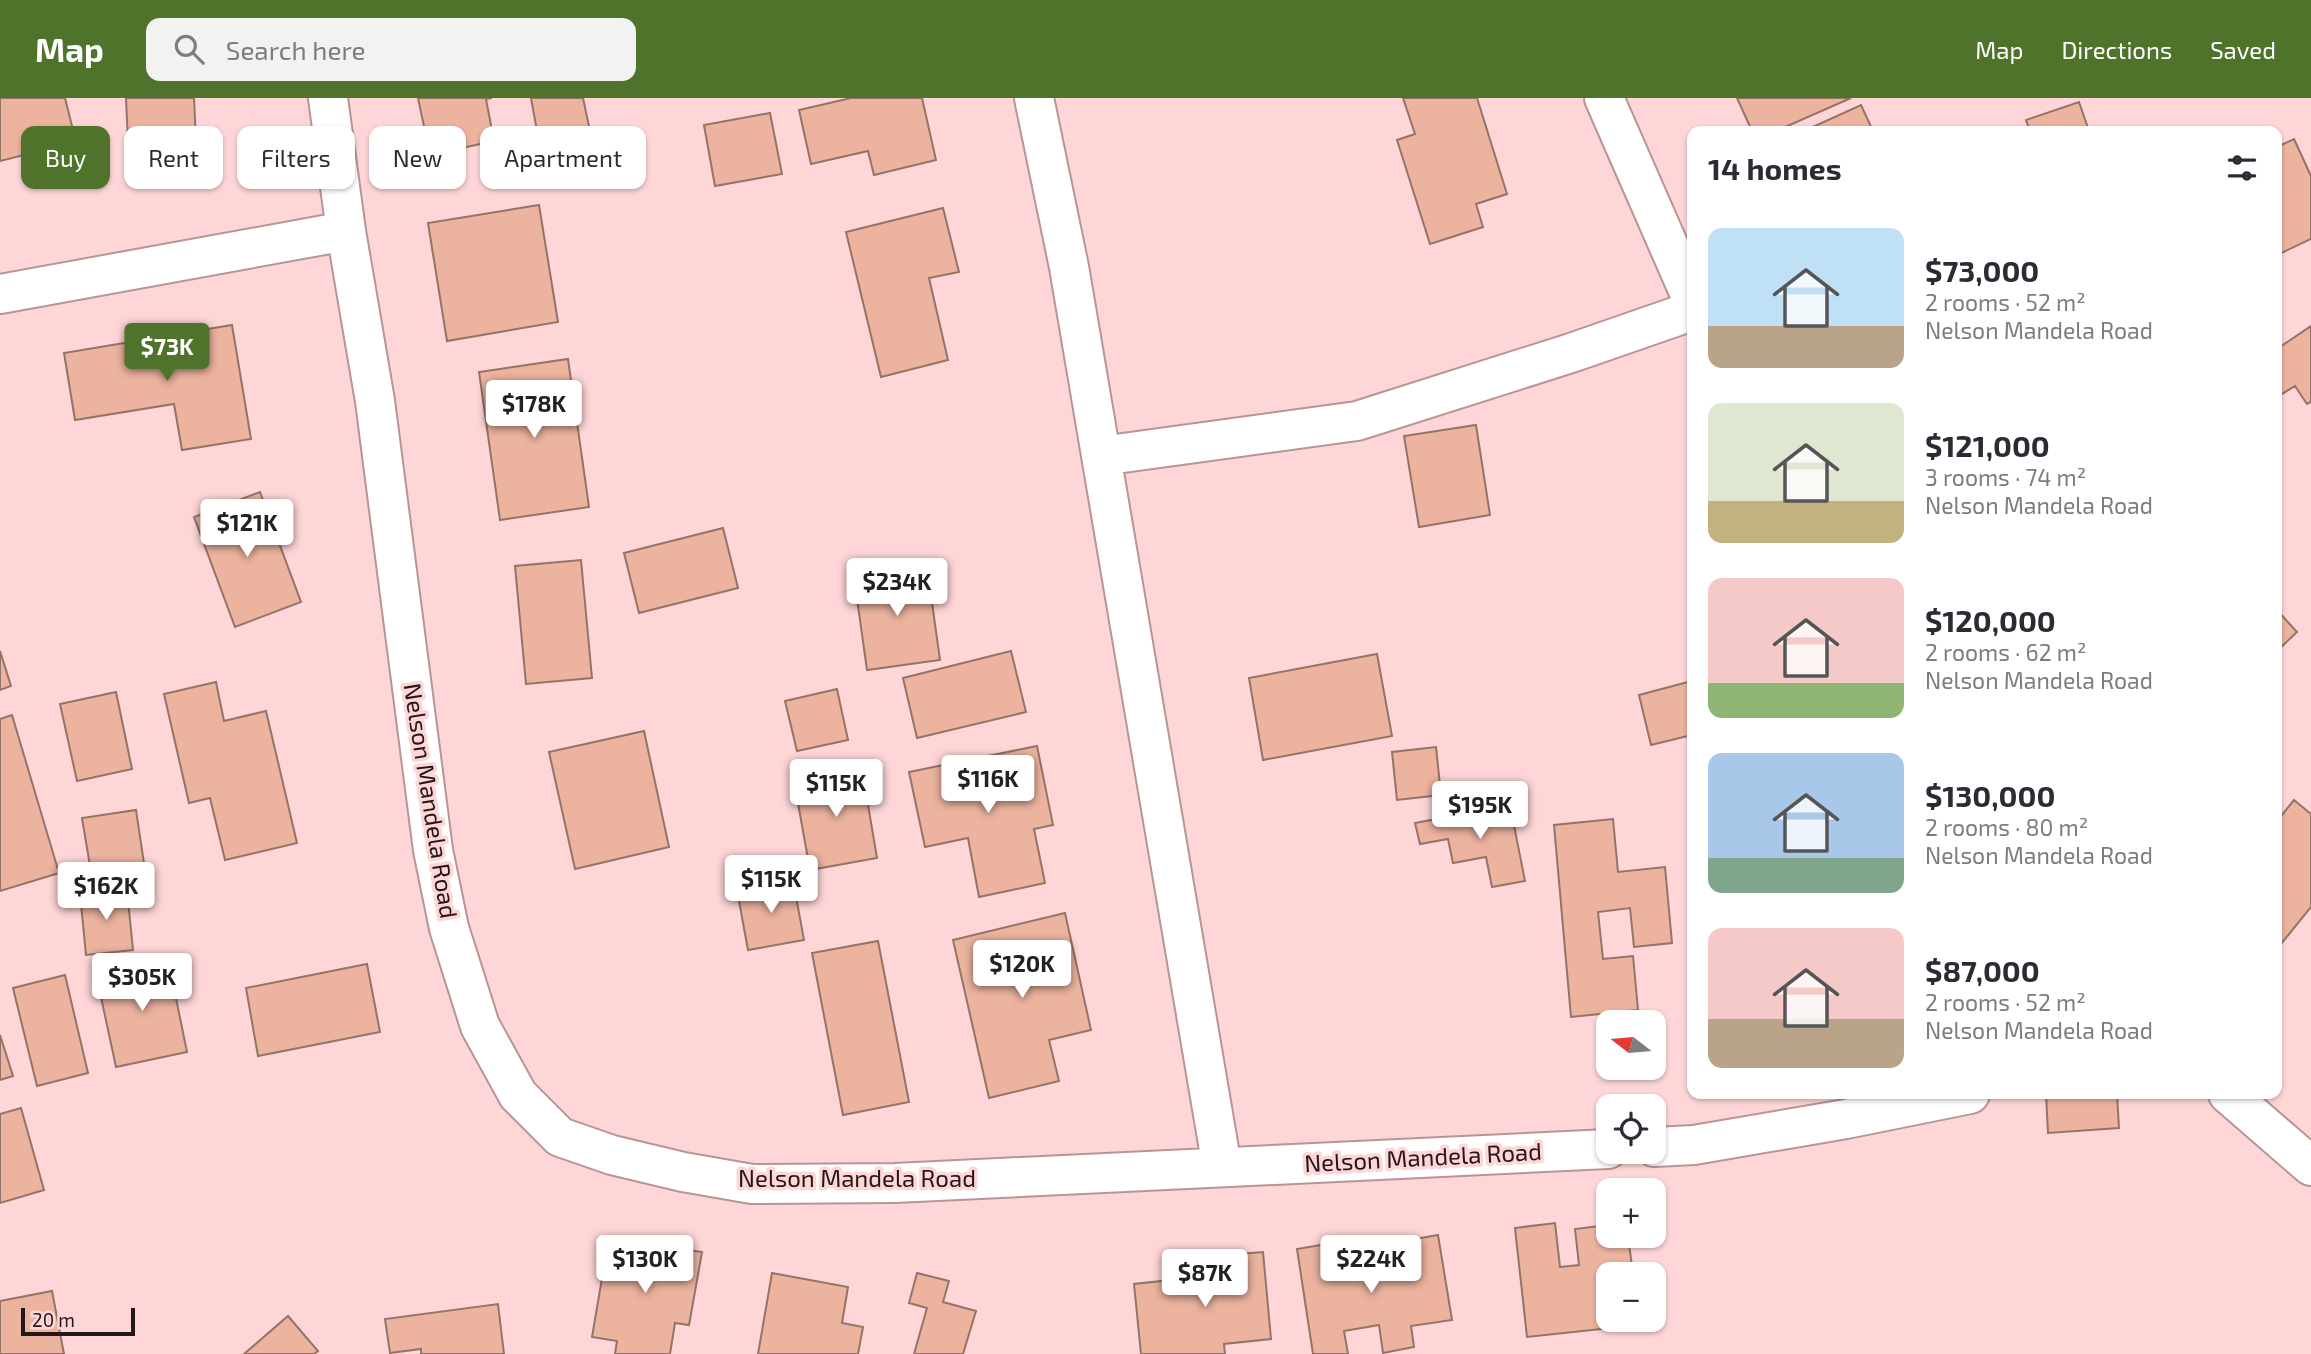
<!DOCTYPE html>
<html lang="en">
<head>
<meta charset="utf-8">
<style>
  :root { --surface:#fff; --page:#f2f2f3; --text:#2b2b33; --muted:#7c7c81; --accent:#50732c }
  body { margin:0; font-family:"Exo 2",sans-serif; background:var(--page); color:var(--text); height:100vh; display:flex; flex-direction:column; font-size:26px; white-space:nowrap }
  * { box-sizing:border-box; margin:0 }
  p { font-size:23px; color:var(--muted) }
  .icon { flex:none; width:38px; height:38px; fill:none; stroke:currentColor; stroke-width:2; stroke-linecap:round; stroke-linejoin:round }
  .map { position:relative; flex:1; overflow:hidden }
  .sheet { position:absolute; left:1687px; top:28px; width:595px; height:973px; display:flex; flex-direction:column; background:var(--surface); border-radius:14px; box-shadow:0 2px 5px #0004 }
  .sheet>* { flex:none }
  .hud { position:absolute; left:21px; top:28px; width:665px; height:63px; display:flex; gap:14px }
  .needle { width:46px; rotate:286deg }
  .buttons { position:absolute; left:1596px; top:912px; display:grid; gap:14px }
  .buttons a { display:grid; place-items:center; width:70px; height:70px; border-radius:14px; background:var(--surface); box-shadow:0 2px 5px #0004; font-size:35px }
  .scale { position:absolute; left:21px; bottom:18px; width:114px; box-sizing:border-box; padding-left:7px; border:4px solid #251718; border-top:0; font-size:19px; line-height:24px; white-space:nowrap; color:#251718; -webkit-text-stroke:5px #ffd6d7; paint-order:stroke }
  .price { position:absolute; translate:-50% -60px; padding:0 16px; border-radius:7px; background:#fff; color:#222; font-size:23px; line-height:46px; filter:drop-shadow(0 2px 4px #0008) }
  .price::after { content:''; position:absolute; left:50%; top:42px; width:21px; height:16px; margin-left:-10px; background:inherit; clip-path:polygon(0 0,100% 0,50% 100%) }
  .price.current { background:var(--accent); color:#fff }
  ul { padding:0; list-style:none }
  li { display:flex; align-items:center; gap:21px; height:175px; padding:0 21px }
  li span { display:grid; place-items:center; flex:none; width:196px; height:140px; border-radius:14px; color:#555 }
  li>.icon { margin-inline-start:auto }
  span .icon { width:84px; height:84px; fill:#fffc; stroke-width:1 }
  li b { font-size:30px }
  h2 { display:flex; justify-content:space-between; align-items:center; height:84px; padding:0 21px; font-size:30px }
  .tag { padding:0 24px; border-radius:14px; background:var(--surface); box-shadow:0 2px 5px #0004; font-size:24px; line-height:63px }
  .tag.current { background:var(--accent); color:#fff }
  header { display:flex; align-items:center; gap:42px; box-sizing:border-box; height:98px; padding:0 35px; background:var(--accent); color:#fff }
  header strong { font-size:33px }
  nav { display:flex; gap:38px; margin-inline-start:auto; font-size:24px }
  .search { width:490px; height:63px; background:var(--page); display:flex; align-items:center; gap:18px; box-sizing:border-box; padding:0 24px; border-radius:14px; color:var(--muted); font-size:26px }
  .map>svg:first-child { display:block }
  .building { fill:#ecb39f; stroke:#947368; stroke-width:2 }
  .lines { fill:none; stroke-linecap:round; stroke-linejoin:round }
  .minor-casing { stroke:#ba9495; stroke-width:42 }
  .minor { stroke:#fff; stroke-width:38 }
  .labels { text-anchor:middle; stroke-width:7; stroke-linejoin:round; paint-order:stroke }
  .street-label { font-size:24px; fill:#251718; stroke:#ffd6d7 }
</style>
</head>
<body>
<header>
<strong>Map</strong>
<div class="search"><svg class="icon" aria-label="search" viewBox="0 0 24 24"><circle cx="10" cy="10" r="6"/><path d="M15 15l6 6"/></svg>Search here</div>
<nav><a>Map</a><a>Directions</a><a>Saved</a></nav>
</header>
<div class="map">
<svg width="2311" height="1256" viewBox="0 0 2311 1256">
  <rect width="100%" height="100%" fill="#ffd6d7"/>
  <!-- building -->
  <path class="building" d="M0,0H65L76,44L0,63Z
    M126,0H194L196,42L128,45Z
    M418,0H492L486,1L494,43L430,57Z
    M531,0H583L590,33L539,44Z
    M851,0H922L936,62L874,77L868,53L811,66L799,12Z
    M1403,0H1477L1507,96L1476,106L1483,129L1430,146L1397,42L1415,36Z
    M1737,0H1851L1776,33H1752Z
    M2079,4L2089,33H2030L2026,22Z
    M1861,7L1873,33H1804Z
    M770,15L782,76L715,88L704,27Z
    M2294,41L2311,78V141L2277,157V49Z
    M539,107L558,224L447,243L428,125Z
    M943,110L959,174L929,180L948,262L881,279L846,134Z
    M232,227L251,341L182,352L174,306L75,322L64,255Z
    M2311,228V304L2307,306L2295,288L2277,299V251Z
    M568,261L589,409L500,422L479,274Z
    M1476,327L1490,417L1419,429L1404,338Z
    M260,394L301,504L235,529L194,419Z
    M723,430L738,490L639,515L624,455Z
    M581,462L592,580L526,586L515,468Z
    M927,469L940,562L867,572L854,479Z
    M2277,512L2297,534L2277,553Z
    M0,553L11,588L0,592Z
    M1011,553L1026,614L917,640L903,580Z
    M1377,556L1392,638L1263,662L1249,580Z
    M216,584L224,623L266,613L297,745L225,762L210,700L189,705L164,596Z
    M1688,584L1692,602V637L1651,647L1639,597Z
    M837,591L848,642L797,653L785,603Z
    M116,594L132,671L77,683L60,606Z
    M12,617L59,775L0,793V621Z
    M644,633L669,749L575,771L549,654Z
    M1037,648L1053,727L1034,731L1045,785L979,799L968,740L925,749L909,674Z
    M1436,649L1441,697L1397,702L1392,654Z
    M862,671L877,760L810,772L794,683Z
    M2294,702L2311,716V809L2277,851V723Z
    M1510,707L1525,783L1492,789L1486,759L1453,765L1448,741L1420,746L1415,725Z
    M136,712L145,772L92,780L82,720Z
    M1613,721L1618,774L1665,769L1672,845L1634,849L1630,810L1598,814L1603,861L1633,858L1638,912L1571,919L1554,727Z
    M793,782L804,842L748,852L737,792Z
    M127,792L133,852L86,857L80,796Z
    M1065,815L1091,932L1049,942L1059,983L989,1000L953,842Z
    M878,843L909,1004L843,1017L812,855Z
    M168,861L187,954L116,969L96,876Z
    M367,866L380,934L258,958L246,890Z
    M65,877L88,975L37,988L13,890Z
    M0,937L13,978L0,982Z
    M2046,996H2117L2119,1030L2048,1035Z
    M21,1010L44,1092L0,1105V1016Z
    M1555,1125L1560,1169L1579,1167L1575,1131L1608,1127V1138H1628L1633,1176H1608V1222H1638V1227L1527,1239L1515,1130Z
    M1438,1137L1452,1222L1411,1228L1414,1249L1383,1255L1379,1227L1344,1233L1348,1256H1313L1297,1151L1356,1141L1363,1182L1408,1175L1404,1143Z
    M609,1139L702,1154L689,1227L675,1225L670,1256H615L617,1243L592,1239Z
    M1263,1154L1271,1241L1224,1246L1225,1256H1141L1134,1186L1216,1177L1214,1158Z
    M772,1175L848,1189L842,1225L863,1229L858,1256H758Z
    M917,1175L949,1183L943,1204L976,1213L963,1256H914L927,1210L909,1205Z
    M52,1193L64,1256H0V1203Z
    M498,1206L504,1256H421V1251L390,1255L385,1221Z
    M288,1218L318,1253L314,1256H244Z"/>
  <g class="lines">
    <!-- minor casing -->
    <g class="minor-casing">
      <path id="minor" d="M328,0L346,133L375,303L433,752L449,830L480,928L518,997L560,1039L612,1057L683,1074L752,1086L895,1085L1608,1051
        M1034,0L1069,169L1222,1069
        M1604,0L1692,201
        M0,196L346,133
        M1101,358L1357,323L1571,255L1692,213
        M2228,996L2311,1068
        M1654,1049L1694,1047L1846,1021L1970,996"/>
    </g>
    <!-- minor -->
    <use href="#minor" class="minor"/>
  </g>
  <g class="labels">
    <!-- street labels -->
    <g class="street-label">
      <text transform="translate(430 703) rotate(81)" y="8">Nelson Mandela Road</text>
      <text transform="translate(1423 1060) rotate(-3)" y="8">Nelson Mandela Road</text>
      <text x="857" y="1089">Nelson Mandela Road</text>
    </g>
  </g>
</svg>
<div class="buttons">
<a><svg class="needle" viewBox="-14 -14 28 28"><path d="M0-13l5 13h-10z" fill="#e53935"/><path d="M0 13l5-13h-10z" fill="#7c7c81"/></svg></a>
<a><svg class="icon" aria-label="locate" viewBox="0 0 24 24"><circle cx="12" cy="12" r="6"/><path d="M12 2v4M12 18v4M2 12h4M18 12h4"/></svg></a>
<a>+</a>
<a>−</a>
</div>
<div class="scale">20 m</div>
<b class="price current" style="left:167px;top:285px">$73K</b>
<b class="price" style="left:534px;top:342px">$178K</b>
<b class="price" style="left:247px;top:461px">$121K</b>
<b class="price" style="left:897px;top:520px">$234K</b>
<b class="price" style="left:988px;top:717px">$116K</b>
<b class="price" style="left:836px;top:721px">$115K</b>
<b class="price" style="left:1480px;top:743px">$195K</b>
<b class="price" style="left:771px;top:817px">$115K</b>
<b class="price" style="left:106px;top:824px">$162K</b>
<b class="price" style="left:1022px;top:902px">$120K</b>
<b class="price" style="left:142px;top:915px">$305K</b>
<b class="price" style="left:645px;top:1197px">$130K</b>
<b class="price" style="left:1371px;top:1197px">$224K</b>
<b class="price" style="left:1205px;top:1211px">$87K</b>
<div class="hud">
<a class="tag current">Buy</a>
<a class="tag">Rent</a>
<a class="tag">Filters</a>
<a class="tag">New</a>
<a class="tag">Apartment</a>
</div>
<section class="sheet">
<h2>14 homes<svg class="icon" aria-label="filters" viewBox="0 0 24 24"><path d="M4 7h16M4 17h16"/><circle cx="9" cy="7" r="2"/><circle cx="15" cy="17" r="2"/></svg></h2>
<ul>
<li><span style="background:linear-gradient(#bfe0f5 70%,#b9a48a 0)"><svg class="icon" aria-label="home" viewBox="0 0 24 24"><path d="M3 11l9-7 9 7M6 9v11h12V9"/></svg></span><div><b>$73,000</b><p>2 rooms · 52 m²</p><p>Nelson Mandela Road</p></div></li>
<li><span style="background:linear-gradient(#dfe7d0 70%,#c2b280 0)"><svg class="icon" aria-label="home" viewBox="0 0 24 24"><path d="M3 11l9-7 9 7M6 9v11h12V9"/></svg></span><div><b>$121,000</b><p>3 rooms · 74 m²</p><p>Nelson Mandela Road</p></div></li>
<li><span style="background:linear-gradient(#f6c9c9 75%,#8fb573 0)"><svg class="icon" aria-label="home" viewBox="0 0 24 24"><path d="M3 11l9-7 9 7M6 9v11h12V9"/></svg></span><div><b>$120,000</b><p>2 rooms · 62 m²</p><p>Nelson Mandela Road</p></div></li>
<li><span style="background:linear-gradient(#a9c7e8 75%,#7fa58c 0)"><svg class="icon" aria-label="home" viewBox="0 0 24 24"><path d="M3 11l9-7 9 7M6 9v11h12V9"/></svg></span><div><b>$130,000</b><p>2 rooms · 80 m²</p><p>Nelson Mandela Road</p></div></li>
<li><span style="background:linear-gradient(#f6c9c9 65%,#b9a48a 0)"><svg class="icon" aria-label="home" viewBox="0 0 24 24"><path d="M3 11l9-7 9 7M6 9v11h12V9"/></svg></span><div><b>$87,000</b><p>2 rooms · 52 m²</p><p>Nelson Mandela Road</p></div></li>
</ul>
</section>
</div>
</body>
</html>
